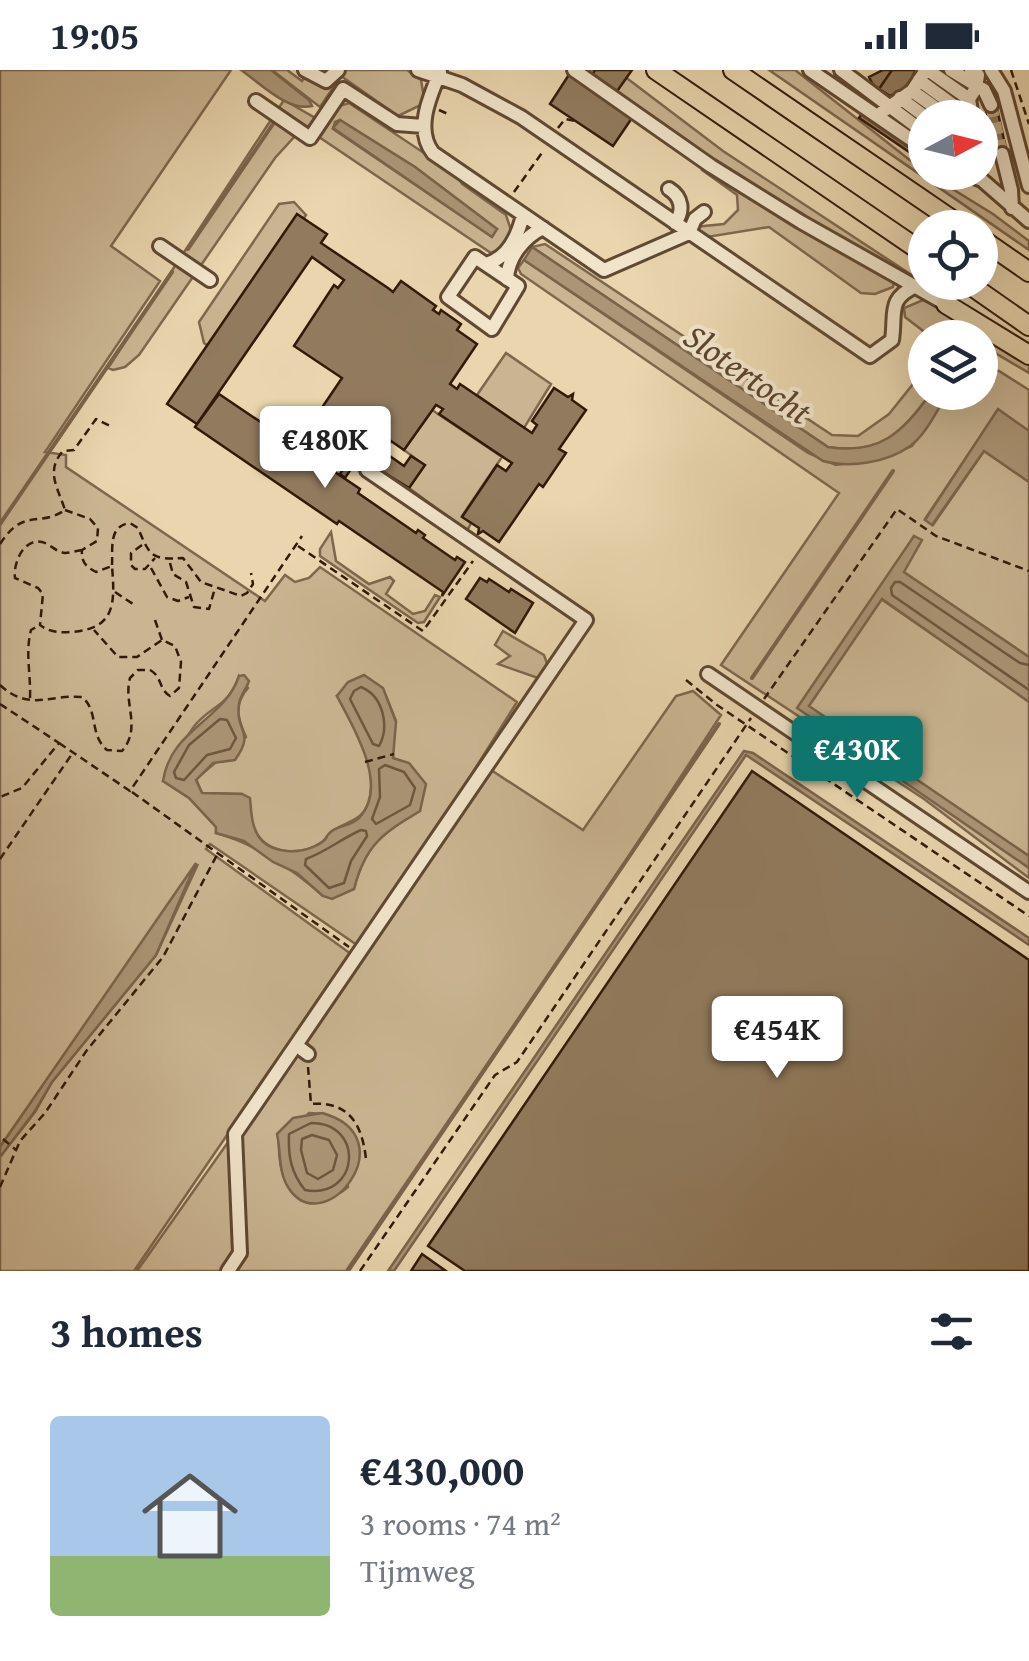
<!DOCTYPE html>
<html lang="en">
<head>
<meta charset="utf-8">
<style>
  :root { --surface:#fff; --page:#f2f2f3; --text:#1f2937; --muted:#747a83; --line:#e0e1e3; --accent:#0f766e }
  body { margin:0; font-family:"Gentium Book Plus",serif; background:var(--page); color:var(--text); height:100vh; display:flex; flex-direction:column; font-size:38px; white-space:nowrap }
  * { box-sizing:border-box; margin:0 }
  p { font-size:32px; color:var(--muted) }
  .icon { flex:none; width:55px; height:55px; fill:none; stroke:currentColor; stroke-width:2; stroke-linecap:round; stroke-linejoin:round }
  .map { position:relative; height:1201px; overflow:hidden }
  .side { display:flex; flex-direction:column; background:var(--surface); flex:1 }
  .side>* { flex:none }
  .needle { width:65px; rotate:83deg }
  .fabs { position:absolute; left:908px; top:30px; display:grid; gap:20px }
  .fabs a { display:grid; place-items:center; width:90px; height:90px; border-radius:50%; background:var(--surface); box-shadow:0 10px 40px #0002; font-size:50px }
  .price { position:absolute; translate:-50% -85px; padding:0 22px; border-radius:10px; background:#fff; color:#222; font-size:32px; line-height:65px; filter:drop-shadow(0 2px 5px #0008) }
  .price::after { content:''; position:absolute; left:50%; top:60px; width:30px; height:22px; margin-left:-15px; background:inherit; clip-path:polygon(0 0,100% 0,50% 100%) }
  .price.active { background:var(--accent); color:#fff }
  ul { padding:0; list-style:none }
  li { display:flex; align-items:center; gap:30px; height:250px; padding:0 50px }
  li+li { border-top:2px solid var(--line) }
  li span { display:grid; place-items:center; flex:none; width:280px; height:200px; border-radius:10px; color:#555 }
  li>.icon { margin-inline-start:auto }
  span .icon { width:120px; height:120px; fill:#fffc; stroke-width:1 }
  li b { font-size:42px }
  h2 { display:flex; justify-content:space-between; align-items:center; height:120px; padding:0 50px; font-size:42px }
  .status { display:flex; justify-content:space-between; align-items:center; height:70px; padding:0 50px; background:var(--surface); direction:ltr }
  .status svg { height:28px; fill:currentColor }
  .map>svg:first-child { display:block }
  .green { fill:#cab592; stroke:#7e674d; stroke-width:2.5; fill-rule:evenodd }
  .water { fill:#ab9576; stroke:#7b634a; stroke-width:2.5 }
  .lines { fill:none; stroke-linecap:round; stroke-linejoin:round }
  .shore { stroke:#6e573f; stroke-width:2.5 }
  .stream { stroke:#7b634a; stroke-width:4 }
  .building { fill:#917b5e; stroke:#321908; stroke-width:2.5 }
  .minor-tunnel { stroke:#c4af8d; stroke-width:12; stroke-dasharray:12 6; stroke-linecap:butt }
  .minor-casing { stroke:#604832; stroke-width:18 }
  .highway-casing { stroke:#321908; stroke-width:22 }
  .path { stroke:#321908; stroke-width:2.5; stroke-dasharray:8 5; stroke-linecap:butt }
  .minor { stroke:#f1e4ca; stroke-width:12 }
  .highway { stroke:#e9d5ae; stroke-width:18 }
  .labels { text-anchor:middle; stroke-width:8; stroke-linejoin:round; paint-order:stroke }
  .water-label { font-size:35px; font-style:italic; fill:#5c442e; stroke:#f1e4ca }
</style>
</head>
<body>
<div class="status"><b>19:05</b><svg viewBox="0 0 49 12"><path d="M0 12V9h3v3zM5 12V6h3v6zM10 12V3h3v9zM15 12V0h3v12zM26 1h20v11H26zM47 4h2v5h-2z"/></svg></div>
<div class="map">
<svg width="1029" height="1201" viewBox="0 0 1029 1201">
  <rect width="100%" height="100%" fill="#e9d5ae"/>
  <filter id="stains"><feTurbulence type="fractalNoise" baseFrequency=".002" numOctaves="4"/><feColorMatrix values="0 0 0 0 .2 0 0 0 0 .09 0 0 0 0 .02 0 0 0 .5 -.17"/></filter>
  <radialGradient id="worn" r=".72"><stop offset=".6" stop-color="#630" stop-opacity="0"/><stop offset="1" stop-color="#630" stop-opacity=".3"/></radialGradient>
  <!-- green -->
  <path class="green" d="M0,0H231L111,176L160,211L45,382L66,385V397L265,531L285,505L295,512L309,508L320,497L517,632L439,756L357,875L210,774L206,779L351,884L134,1201H0V1087L35,1042L52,1012L156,885L198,794L0,1077ZM239,606L248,618C234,634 237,648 246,667L196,709L202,723L242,724C246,735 249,750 255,761C268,784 300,787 322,772C326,769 328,764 332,761C349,750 365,751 370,727C377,691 353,656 337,626L383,619L396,651L391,682L420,741C383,763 365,775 354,819L323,826C294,800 254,773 216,763V757L189,728L163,711C173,693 183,670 196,654C214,634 229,636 239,606Z
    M272,0H287L302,11L306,6L315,12L342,0H407L421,10L425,33L398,46L341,6L320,37Z
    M582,0H616L723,81L1003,265L725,100Z
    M769,0H795L925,102L993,144L1029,171V180Z
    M284,30L326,54L339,36L349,33L457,105L462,114L506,145L511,160L500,179L491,183L316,65H296L275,88L139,285L125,297L113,300L108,298ZM340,50L415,97L497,159L491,166L333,59L335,52Z
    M703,96L894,212L893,217L875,224L861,223L769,157L707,167L694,157L724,154L738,140L737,125L702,100Z
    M294,132L306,145L211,278L204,273L199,252L279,134Z
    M545,174L832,365L858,366L889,344L925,299V322L931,323C901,363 882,385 828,377L532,177Z
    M524,190L808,383L836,395L887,387L912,376L948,323L980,322V298L999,301L1029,320V361L998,340L925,449L933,455L984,381L1029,412V587L903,502L921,471L914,466L809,635L881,529L1029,631V808L924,729L721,595L839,423L521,204L518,198Z
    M923,230L935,235L1029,293V303L980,274V268L931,267L905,247L904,238Z
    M506,283L551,314L524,358L477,325Z
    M432,340L502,387L462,446L471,453L467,461L409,418L424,395L404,380Z
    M331,462L336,491L369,514L390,507L394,511L386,524L413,544L425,541L435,525L440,527L424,552L418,553L320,486V479Z
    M503,561L544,585L548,596L538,608L498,594L510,586L495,575Z
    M693,621L721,645L627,789L346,1201H137L491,700L583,760L676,626ZM309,1043L325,1044L343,1052L348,1117C338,1126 330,1127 318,1130C285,1136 278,1095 279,1070Z"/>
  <!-- water -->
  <path class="water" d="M241,0H271L309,30L312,36C288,42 260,13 241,0Z
    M340,50L415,97L497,159L492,167L333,58Z
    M532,177L828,377C880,385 902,363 931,323H948C938,338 926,365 910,376C887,393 849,398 823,391L524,190Z
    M998,339L1029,361V412L984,381L932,455L925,450Z
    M914,466L922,470L904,502L1029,587V632L882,529L809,636L1029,786V798L797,638Z
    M244,605L249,611C246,620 240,625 239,634C235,664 256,660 235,690L213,693L196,710L202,723L242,724L250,728C251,738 251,750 255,759C264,785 300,786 321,773C331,766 322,769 332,761C340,755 351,756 359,748C390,716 353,657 337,626L348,612L364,605L383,618L396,652L393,688L409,693L426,714L420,741C383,763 365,775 354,819L332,829L323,826L297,803L273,792L244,771L216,763V757L189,728L163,711C171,658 224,651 239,606Z
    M744,681L753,683L1029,868V875L746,685L394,1201H388Z
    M196,793L156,885L52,1012L35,1041L0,1087V1077Z
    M322,1043C409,1067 323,1174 288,1117C278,1101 281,1081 277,1064L293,1048Z"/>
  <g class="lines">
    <!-- shore -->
    <path class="shore" d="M1029,595L1020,593L900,512H895L891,518L892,525L1029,620
      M361,617C383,626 390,656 379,676L373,674L350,629L354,621Z
      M220,649L227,650L236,668L230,679L207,685L184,710L176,708L174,702L189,675Z
      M385,695L404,702L415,718L410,735L376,754L372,749L380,727L379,699Z
      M361,760L366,761L367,766L351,791L344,813L329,818L305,795L306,789C327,781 341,769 361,760Z
      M311,1053C366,1053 359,1130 305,1120C291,1103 288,1086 289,1064Z
      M312,1065L329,1070L337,1085L333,1100L318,1109L307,1103L301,1080L302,1069Z"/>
    <!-- stream -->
    <path class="stream" d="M188,179L273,54
      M0,454L172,202
      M752,608L893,401
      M348,1201L719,654"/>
  </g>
  <!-- building -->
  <path class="building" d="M572,0L589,10L595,0H632L613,27L636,42L613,76L550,34Z
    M883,0H916L913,5L916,7L902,20L890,26L873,15L869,7Z
    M892,0H978L946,48H925V78L918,88L859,48Z
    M996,34L1007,83L997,85L985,36Z
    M297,144L327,164L321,173L388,218L393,222L401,211L436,236L433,240L439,244L441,240L461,254L457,260L477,274L450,314L457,319L460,314L532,363L537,355L532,351L554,318L568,327L573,324L572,330L586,340L559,379L566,383L543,417L539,414L499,472L483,461L478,464L479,458L462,447L497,395L506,401L512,393L439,344L443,339L436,335L404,380L391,371L384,382L404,396L411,386L425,395L409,418L359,387L345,408L340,404L357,377L315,348L342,308L294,276L334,215L338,218L344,210L312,187L197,354L167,334Z
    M219,324L360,419L358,423L416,463L418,460L425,465L423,468L455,490L457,487L465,492L442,526L443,522L339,451L337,454L195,357Z
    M480,508L487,512L489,509L509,522L511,519L533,533L515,563L466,529Z
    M752,701L1029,890V1201H465L428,1176Z
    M422,1184L446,1201H411Z"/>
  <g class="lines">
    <!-- minor-tunnel -->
    <path class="minor-tunnel" d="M991,35L1002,84"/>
    <!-- minor casing -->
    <g class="minor-casing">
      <path id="minor" d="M305,0L326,11L338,0
        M418,0L462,15L521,47L870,286L892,270C896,243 887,229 916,216
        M574,0L711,96L801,152L946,234
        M810,0L925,79
        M841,0L925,63
        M928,0L969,29
        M951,0L984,20L991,35
        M971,0L978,5L976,18L969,29L972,48
        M991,0L1004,21L1029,116
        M440,2C429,28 415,60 433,83L604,200L689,163L695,149L704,142
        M919,10L971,48
        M912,21L950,48
        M900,28L927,48
        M256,31L310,68L343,19L397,54L423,56
        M882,42L912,21L926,0
        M1002,84L1011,120L1012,138
        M961,102L982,110L1029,151
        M669,119C682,127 684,141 675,153
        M160,176L210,210
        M475,187L518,216L492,259L448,227Z
        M486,194C508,188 518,166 523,145
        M507,209C508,187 524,167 543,158
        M708,604L1029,822
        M308,984L296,975L586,550L367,400
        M228,1201L240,1183L235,1064L296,975"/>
    </g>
    <!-- highway casing -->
    <g class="highway-casing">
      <path id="highway" d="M656,0L925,184
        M733,0L964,158
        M980,168L1029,202
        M966,212L1029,256
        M946,234L1029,285"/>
    </g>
    <!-- path -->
    <path class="path" d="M1011,0L1029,54
      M439,40L448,44
      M558,58L565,49L575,51
      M514,122L544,80
      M65,440L90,449L98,458L97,471L82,480C81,492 86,497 96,502L112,496C115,533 116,559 71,562C59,563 49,562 40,555L43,524L38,518L15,508C13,494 23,468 42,472C50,474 56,482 65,483C70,483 76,481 82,480
      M0,474C24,437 38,458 65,440C58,418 45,401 63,381L74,380L96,349L112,357
      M142,475L131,483V495L135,499H145L155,488
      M298,476L423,561L473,491
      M170,493L173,504L186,512L194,537L209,539L215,518
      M112,495C113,478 108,456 130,453L138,458C150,487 152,490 183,488L201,512L241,526L247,523L253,514L251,503
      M151,498L167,527L178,531L189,527
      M115,522L133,534
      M155,550L162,570
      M686,610L717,635L1029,846
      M0,615C29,642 51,624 82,627C99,641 89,665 107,680L122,681C142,658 123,633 130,608L138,600H150C162,606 159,620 170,626L179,618L181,592L175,576L162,570L137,587H118L94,560
      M30,628C31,604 25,583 31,560L38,556
      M764,629L897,439L936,466L1029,501
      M0,634L59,673L22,718L0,727
      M59,673L130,721L302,466
      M365,692L394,684
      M132,722L349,877
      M0,789L72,684
      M308,997L311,1034C349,1031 362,1054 366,1089
      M3,1069L16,1080
      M0,1117L20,1071L45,1043L87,980L163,887L218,783
      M360,1201L495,1005L517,992L751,648"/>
    <!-- minor -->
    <use href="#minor" class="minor"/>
    <!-- highway -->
    <use href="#highway" class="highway"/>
  </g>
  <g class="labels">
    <!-- water labels -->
    <g class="water-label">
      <text transform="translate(748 304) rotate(35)" y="12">Slotertocht</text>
    </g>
  </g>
  <rect width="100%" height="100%" filter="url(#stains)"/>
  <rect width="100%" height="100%" fill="url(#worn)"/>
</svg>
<div class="fabs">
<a><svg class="needle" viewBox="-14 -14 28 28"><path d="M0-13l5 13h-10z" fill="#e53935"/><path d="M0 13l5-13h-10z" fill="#747a83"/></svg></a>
<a><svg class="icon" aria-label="locate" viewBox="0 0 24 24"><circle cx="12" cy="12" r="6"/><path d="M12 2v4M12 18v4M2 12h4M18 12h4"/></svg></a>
<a><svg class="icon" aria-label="layers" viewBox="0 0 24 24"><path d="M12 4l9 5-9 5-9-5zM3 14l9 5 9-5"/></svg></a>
</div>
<b class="price" style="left:325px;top:421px">€480K</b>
<b class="price active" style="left:857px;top:731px">€430K</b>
<b class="price" style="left:777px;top:1011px">€454K</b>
</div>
<section class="side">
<h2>3 homes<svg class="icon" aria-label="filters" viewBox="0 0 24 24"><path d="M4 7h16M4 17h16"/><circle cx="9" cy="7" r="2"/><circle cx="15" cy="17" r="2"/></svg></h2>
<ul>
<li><span style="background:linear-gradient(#a9c7e8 70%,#8fb573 0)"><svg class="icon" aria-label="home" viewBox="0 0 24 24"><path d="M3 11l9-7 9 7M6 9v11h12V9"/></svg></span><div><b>€430,000</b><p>3 rooms · 74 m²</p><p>Tijmweg</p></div></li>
</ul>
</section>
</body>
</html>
